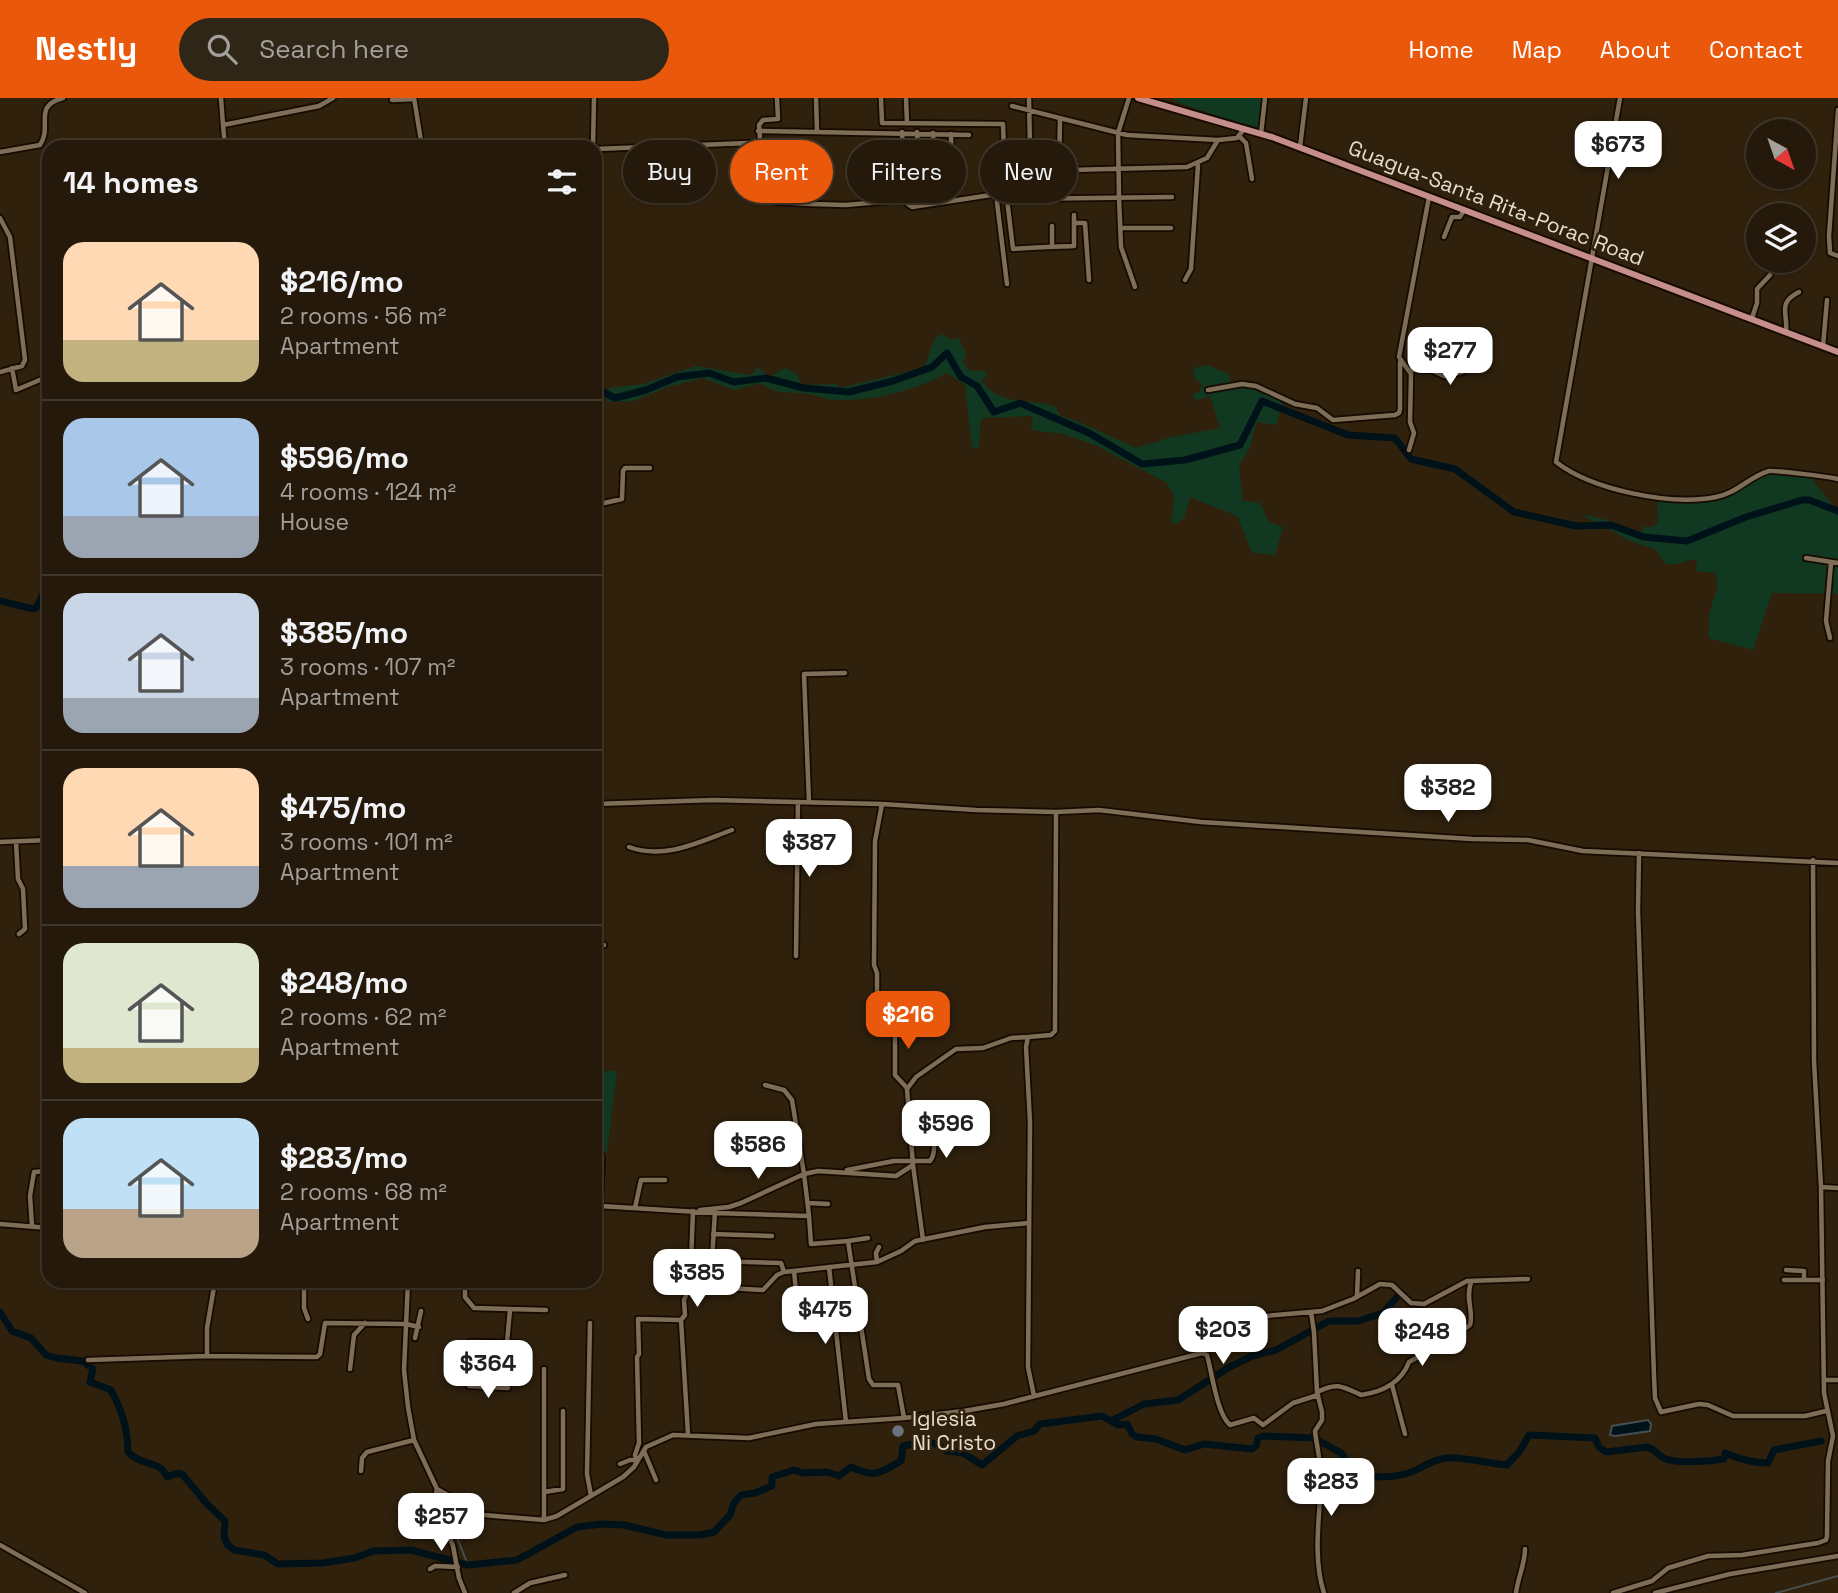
<!DOCTYPE html>
<html lang="en">
<head>
<meta charset="utf-8">
<style>
  :root { --surface:#24190a; --page:#302618; --text:#f1f3f6; --muted:#a3a09c; --line:#41382b; --accent:#ea580c }
  body { margin:0; font-family:"Space Grotesk",sans-serif; background:var(--page); color:var(--text); height:100vh; display:flex; flex-direction:column; font-size:26px; white-space:nowrap }
  * { box-sizing:border-box; margin:0 }
  p { font-size:23px; color:var(--muted) }
  .icon { flex:none; width:38px; height:38px; fill:none; stroke:currentColor; stroke-width:2; stroke-linecap:round; stroke-linejoin:round }
  .map { position:relative; flex:1; overflow:hidden }
  .side { position:absolute; left:42px; top:42px; width:560px; height:1148px; display:flex; flex-direction:column; background:var(--surface); border-radius:21px; box-shadow:0 2px 5px #0004,0 0 0 2px var(--line) }
  .side>* { flex:none }
  .banner { position:absolute; left:623px; top:42px; width:665px; height:63px; display:flex; gap:14px }
  .needle { width:46px; rotate:140deg }
  .fabs { position:absolute; left:1746px; top:21px; display:grid; gap:14px }
  .fabs a { display:grid; place-items:center; width:70px; height:70px; border-radius:50%; background:var(--surface); box-shadow:0 2px 5px #0004,0 0 0 2px var(--line); font-size:35px }
  .price { position:absolute; translate:-50% -60px; padding:0 16px; border-radius:14px; background:#fff; color:#222; font-size:23px; line-height:46px; filter:drop-shadow(0 2px 4px #0008) }
  .price::after { content:''; position:absolute; left:50%; top:42px; width:21px; height:16px; margin-left:-10px; background:inherit; clip-path:polygon(0 0,100% 0,50% 100%) }
  .price.selected { background:var(--accent); color:#fff }
  ul { padding:0; list-style:none }
  li { display:flex; align-items:center; gap:21px; height:175px; padding:0 21px }
  li+li { border-top:2px solid var(--line) }
  li span { display:grid; place-items:center; flex:none; width:196px; height:140px; border-radius:21px; color:#555 }
  li>.icon { margin-inline-start:auto }
  span .icon { width:84px; height:84px; fill:#fffc; stroke-width:1 }
  li b { font-size:30px }
  h2 { display:flex; justify-content:space-between; align-items:center; height:84px; padding:0 21px; font-size:30px }
  .chip { padding:0 24px; border-radius:32px; background:var(--surface); box-shadow:0 2px 5px #0004,0 0 0 2px var(--line); font-size:24px; line-height:63px }
  .chip.selected { background:var(--accent); color:#fff }
  header { display:flex; align-items:center; gap:42px; box-sizing:border-box; height:98px; padding:0 35px; background:var(--accent); color:#fff }
  header strong { font-size:33px }
  nav { display:flex; gap:38px; margin-inline-start:auto; font-size:24px }
  .search { width:490px; height:63px; background:var(--page); display:flex; align-items:center; gap:18px; box-sizing:border-box; padding:0 24px; border-radius:38px; color:var(--muted); font-size:26px }
  .map>svg:first-child { display:block }
  .green { fill:#113922 }
  .water { fill:#001219; stroke:#454f50; stroke-width:2 }
  .lines { fill:none; stroke-linecap:round; stroke-linejoin:round }
  .stream { stroke:#454f50; stroke-width:2 }
  .river { stroke:#001219; stroke-width:7 }
  .minor-casing { stroke:#170a00; stroke-width:8 }
  .major-casing { stroke:#170a00; stroke-width:10 }
  .minor { stroke:#7f6e57; stroke-width:4.5 }
  .major { stroke:#c68e8b; stroke-width:6 }
  .worship-dot { fill:#6b7280; stroke:#30210d; stroke-width:2.5 }
  .labels { text-anchor:middle; stroke-width:5; stroke-linejoin:round; paint-order:stroke }
  .street-label { font-size:21px; fill:#e6dccf; stroke:#30210d }
  .poi-label { font-size:21px; fill:#e6dccf; stroke:#30210d; text-anchor:start }
</style>
</head>
<body>
<header>
<strong>Nestly</strong>
<div class="search"><svg class="icon" aria-label="search" viewBox="0 0 24 24"><circle cx="10" cy="10" r="6"/><path d="M15 15l6 6"/></svg>Search here</div>
<nav><a>Home</a><a>Map</a><a>About</a><a>Contact</a></nav>
</header>
<div class="map">
<svg width="1838" height="1495" viewBox="0 0 1838 1495">
  <rect width="100%" height="100%" fill="#30210d"/>
  <!-- green -->
  <path class="green" d="M1174,0H1264L1260,33L1174,3Z
    M943,236L949,241H959L966,255L963,264L970,273H986V279L981,282C1002,311 1027,298 1056,309L1060,318L1072,321L1136,350L1172,339L1220,330L1210,298L1195,303L1193,296L1200,294L1202,286L1195,281L1193,270L1209,267L1219,273L1229,275L1231,286H1260L1285,299L1276,327L1257,324L1249,351L1239,368L1243,403L1260,405L1269,424L1283,429L1275,457L1252,455L1237,418L1190,399L1184,420L1175,426L1171,425L1174,399L1167,385L1095,347L1063,336L1031,332L1033,318L981,320L979,349L972,351L965,287L947,275C913,293 873,303 835,302C825,301 817,297 808,296C787,293 779,298 760,285L734,292L703,280L668,289L633,303L606,304L609,290L643,286L696,268L752,277L757,269L770,279L785,270L796,275L802,287L837,286L839,290L924,270L935,240Z
    M1771,374L1811,380L1838,414V496L1772,495L1753,552L1709,540V516L1717,491L1716,475L1696,473L1697,461C1683,462 1681,468 1666,466L1656,452L1628,442L1581,416L1607,422L1641,438L1643,429H1652L1658,424L1657,402L1717,400Z
    M595,973H617L607,1054L595,1053Z"/>
  <!-- water -->
  <path class="water" d="M1648,1322L1651,1326L1650,1333L1615,1338L1610,1337L1612,1328Z"/>
  <g class="lines">
    <!-- stream -->
    <path class="stream" d="M440,1397L468,1467
      M1776,1495L1838,1478"/>
    <!-- river -->
    <path class="river" d="M595,290L615,300L646,292L677,279L709,275L734,284L766,280L804,290L849,294L893,283L932,269L947,255L961,279L977,288L994,314L1020,305L1089,335L1142,366L1185,362L1240,347L1262,303L1348,337L1395,340L1411,361L1455,371L1514,414L1576,428L1611,427L1644,439L1687,443L1746,419L1802,402H1809L1838,413
      M0,503L33,511L36,510L49,485
      M0,1214L12,1233L31,1240L46,1257L56,1260L83,1263L93,1271L90,1284L111,1292C122,1312 128,1332 128,1354C142,1369 160,1362 167,1379L178,1375L183,1377L207,1406L225,1423L224,1438L227,1446L234,1452L264,1457L278,1466L322,1465L355,1460L373,1453L411,1452L468,1467L517,1462L577,1429L602,1426L624,1427L666,1437H700L714,1434L730,1417L734,1405L741,1397L755,1395L772,1388V1379L794,1372L803,1375L827,1374L839,1378L851,1369C876,1380 878,1376 901,1363L903,1348C920,1345 934,1340 946,1353L963,1355L982,1367L1017,1338L1034,1333L1040,1326L1102,1318L1118,1327L1127,1326L1132,1336L1137,1339L1156,1341L1185,1352L1204,1346L1252,1351L1256,1348L1258,1340L1264,1338L1314,1340L1341,1355L1356,1377C1376,1379 1392,1381 1411,1374C1424,1369 1431,1362 1446,1360C1460,1358 1490,1366 1507,1367L1520,1353L1529,1337L1595,1340L1599,1349L1606,1354L1647,1349C1655,1351 1658,1358 1666,1361C1678,1366 1711,1363 1724,1361L1725,1355C1739,1361 1753,1365 1768,1365L1774,1352L1821,1343
      M1111,1323L1144,1306L1178,1302L1228,1270L1252,1258L1276,1252L1329,1223H1358L1383,1215L1398,1198"/>
    <!-- minor casing -->
    <g class="minor-casing">
      <path id="minor" d="M221,0L223,27
        M414,0L422,49
        M816,0L817,33
        M881,0L882,25L1003,26L1004,53
        M906,0L907,25
        M1029,0L1031,100
        M1129,0L1118,35L1119,100L1121,149L1135,189
        M1620,0L1556,364C1592,392 1671,408 1716,399C1736,396 1750,378 1769,373C1774,372 1830,379 1838,381
        M392,2L414,1
        M1012,8L1127,37L1218,42L1237,40L1244,31
        M1838,12L1829,138L1830,155L1838,158
        M758,33L969,37
        M902,34L905,99L952,92L951,36
        M917,34L920,97
        M933,35L936,95
        M1261,36L1265,0
        M1239,38L1246,45L1252,81
        M225,49L223,27L319,8L333,0
        M593,49L594,0
        M1300,49L1306,0
        M595,51L749,45C761,57 759,84 761,100L777,104L811,106L846,107L902,102L912,109L1004,95L1007,101H1011L1172,99
        M0,54L40,47C53,28 32,8 63,0
        M758,63L761,55L759,27L763,22L778,21L777,0
        M1059,71L1060,20
        M1030,73L1187,69L1207,60L1218,42
        M996,96L1007,186
        M1007,101L1013,151C1034,149 1053,149 1074,148V117
        M0,120L10,139L25,262L22,268L0,274
        M1074,125H1085L1089,182
        M1052,128V148
        M1120,130H1171
        M1444,139L1452,119H1460L1464,112
        M1185,182L1191,171L1198,67
        M1752,220L1757,205V191L1770,177
        M1786,233C1788,215 1777,205 1799,194
        M1823,248L1827,202
        M12,270L16,292L49,278
        M1410,272H1431L1444,278L1462,274L1473,263
        M1208,292L1242,286L1256,288L1295,306L1317,310L1333,322L1395,317L1399,315L1400,311V264
        M1409,352L1414,335L1410,324L1411,276L1399,259L1429,99
        M595,407L622,401L623,373L625,370H650
        M1806,460L1838,465
        M1830,540L1826,523L1831,465
        M809,704L804,576L845,575
        M595,706L713,702L882,706L976,712L1056,714L1099,712L1201,724L1472,741L1528,742L1583,753L1838,765
        M0,744L49,742
        M16,744L18,781L23,791L25,831L19,836
        M629,749C665,762 699,744 732,732
        M1639,755L1638,813L1654,1278L1655,1300L1661,1314L1699,1306L1708,1307L1733,1318H1805L1826,1313
        M49,762L46,767L49,771
        M595,848L604,847
        M796,858L798,704
        M877,900V875L874,867L875,743L882,706
        M895,916V977L907,990
        M595,1054L600,1055L602,1059L600,1108H595
        M847,1072L894,1063H930C938,1053 932,1036 931,1023
        M1821,1089L1838,1090
        M808,1105L828,1106
        M635,1110L641,1082H665
        M700,1112L729,1109L741,1105L804,1076L792,1002L784,992L765,987
        M715,1113L712,1163L781,1165L784,1174
        M809,1118L804,1076L818,1073L896,1078L913,1067
        M0,1126L49,1130
        M32,1128L30,1098L34,1074L49,1073
        M713,1136L772,1138
        M923,1142L913,1067L907,991L916,979L956,951L983,950L1011,940L1028,939
        M848,1143L868,1140
        M595,1149L597,1147L600,1108L714,1115L809,1118L811,1146L848,1143L869,1281L873,1287H898L904,1320
        M877,1164L876,1155L879,1149
        M829,1169L846,1324
        M1786,1172L1804,1173V1181
        M794,1173L797,1203
        M1784,1182H1823
        M304,1183V1210L308,1221
        M358,1183L408,1186
        M408,1183L404,1272L408,1309L414,1342L437,1391L484,1417L544,1422L557,1418L623,1379L634,1369L646,1349L673,1337L749,1340L816,1326L904,1320L964,1313L1004,1306L1202,1255
        M454,1183L480,1186
        M465,1184V1199L474,1210L546,1212
        M690,1188L763,1192L777,1177L784,1174L877,1164L901,1153L915,1143L985,1129L1029,1125
        M1357,1198L1358,1173
        M1311,1214L1314,1234L1317,1294L1322,1314V1322L1315,1333C1317,1350 1322,1369 1321,1387C1319,1421 1313,1462 1324,1495
        M590,1225L587,1376L591,1398
        M415,1240L421,1213
        M470,1244L519,1245
        M1202,1255L1203,1235L1208,1229L1254,1219L1322,1213L1353,1201L1380,1186L1392,1187L1411,1205L1424,1206L1467,1183L1528,1181
        M1202,1255L1207,1257C1212,1275 1217,1316 1230,1327L1254,1320L1263,1327L1293,1305L1318,1297
        M207,1258V1230L215,1183
        M88,1262L207,1258L317,1259L320,1256L325,1225L406,1226L419,1229
        M474,1262H508
        M350,1271L354,1237L365,1225
        M1824,1282H1838
        M1392,1287L1405,1336
        M469,1288L508,1290L507,1244L510,1212
        M1317,1294C1337,1284 1342,1288 1361,1297C1382,1294 1401,1285 1409,1264L1420,1258L1426,1248L1446,1245L1470,1227C1474,1213 1465,1202 1471,1184
        M1034,1298L1028,1269L1030,1024L1026,949L1028,939L1051,937L1055,933L1056,714
        M688,1336L681,1222L685,1217L684,1202L690,1188L693,1113
        M644,1353L656,1382
        M620,1366L630,1362H637L635,1357L639,1345L637,1259L639,1256L638,1221L681,1222
        M361,1373L362,1360L367,1354L414,1342
        M437,1391L434,1403L453,1448L459,1480L465,1495
        M544,1394L563,1391V1313
        M544,1422V1271
        M0,1447L85,1495
        M430,1471L435,1468L458,1469
        M514,1495L530,1485L565,1477
        M1516,1495C1518,1479 1525,1466 1525,1451
        M1613,1495L1652,1483L1668,1470L1708,1458L1742,1457L1818,1445L1826,1442L1827,1438L1828,1363L1833,1338L1824,1295L1821,1089L1814,963L1813,762
        M1655,1495L1730,1476L1838,1458"/>
    </g>
    <!-- major casing -->
    <g class="major-casing">
      <path id="major" d="M1138,0L1272,39L1838,254"/>
    </g>
    <!-- minor -->
    <use href="#minor" class="minor"/>
    <!-- major -->
    <use href="#major" class="major"/>
  </g>
  <!-- markers -->
  <circle class="worship-dot" cx="898" cy="1333" r="7"/>
  <g class="labels">
    <!-- street labels -->
    <g class="street-label">
      <text transform="translate(1496 105) rotate(21)" y="7">Guagua-Santa Rita-Porac Road</text>
    </g>
    <!-- poi labels -->
    <g class="poi-label">
      <text x="912" y="1328">Iglesia<tspan x="912" dy="24">Ni Cristo</tspan></text>
    </g>
  </g>
</svg>
<div class="fabs">
<a><svg class="needle" viewBox="-14 -14 28 28"><path d="M0-13l5 13h-10z" fill="#e53935"/><path d="M0 13l5-13h-10z" fill="#a3a09c"/></svg></a>
<a><svg class="icon" aria-label="layers" viewBox="0 0 24 24"><path d="M12 4l9 5-9 5-9-5zM3 14l9 5 9-5"/></svg></a>
</div>
<b class="price" style="left:1618px;top:83px">$673</b>
<b class="price" style="left:1450px;top:289px">$277</b>
<b class="price" style="left:1448px;top:726px">$382</b>
<b class="price" style="left:809px;top:781px">$387</b>
<b class="price selected" style="left:908px;top:953px">$216</b>
<b class="price" style="left:946px;top:1062px">$596</b>
<b class="price" style="left:758px;top:1083px">$586</b>
<b class="price" style="left:697px;top:1211px">$385</b>
<b class="price" style="left:825px;top:1248px">$475</b>
<b class="price" style="left:1223px;top:1268px">$203</b>
<b class="price" style="left:1422px;top:1270px">$248</b>
<b class="price" style="left:488px;top:1302px">$364</b>
<b class="price" style="left:1331px;top:1420px">$283</b>
<b class="price" style="left:441px;top:1455px">$257</b>
<div class="banner">
<a class="chip">Buy</a>
<a class="chip selected">Rent</a>
<a class="chip">Filters</a>
<a class="chip">New</a>
</div>
<section class="side">
<h2>14 homes<svg class="icon" aria-label="filters" viewBox="0 0 24 24"><path d="M4 7h16M4 17h16"/><circle cx="9" cy="7" r="2"/><circle cx="15" cy="17" r="2"/></svg></h2>
<ul>
<li><span style="background:linear-gradient(#ffd9b3 70%,#c2b280 0)"><svg class="icon" aria-label="home" viewBox="0 0 24 24"><path d="M3 11l9-7 9 7M6 9v11h12V9"/></svg></span><div><b>$216/mo</b><p>2 rooms · 56 m²</p><p>Apartment</p></div></li>
<li><span style="background:linear-gradient(#a9c7e8 70%,#9aa5b1 0)"><svg class="icon" aria-label="home" viewBox="0 0 24 24"><path d="M3 11l9-7 9 7M6 9v11h12V9"/></svg></span><div><b>$596/mo</b><p>4 rooms · 124 m²</p><p>House</p></div></li>
<li><span style="background:linear-gradient(#c9d6e8 75%,#9aa5b1 0)"><svg class="icon" aria-label="home" viewBox="0 0 24 24"><path d="M3 11l9-7 9 7M6 9v11h12V9"/></svg></span><div><b>$385/mo</b><p>3 rooms · 107 m²</p><p>Apartment</p></div></li>
<li><span style="background:linear-gradient(#ffd9b3 70%,#9aa5b1 0)"><svg class="icon" aria-label="home" viewBox="0 0 24 24"><path d="M3 11l9-7 9 7M6 9v11h12V9"/></svg></span><div><b>$475/mo</b><p>3 rooms · 101 m²</p><p>Apartment</p></div></li>
<li><span style="background:linear-gradient(#dfe7d0 75%,#c2b280 0)"><svg class="icon" aria-label="home" viewBox="0 0 24 24"><path d="M3 11l9-7 9 7M6 9v11h12V9"/></svg></span><div><b>$248/mo</b><p>2 rooms · 62 m²</p><p>Apartment</p></div></li>
<li><span style="background:linear-gradient(#bfe0f5 65%,#b9a48a 0)"><svg class="icon" aria-label="home" viewBox="0 0 24 24"><path d="M3 11l9-7 9 7M6 9v11h12V9"/></svg></span><div><b>$283/mo</b><p>2 rooms · 68 m²</p><p>Apartment</p></div></li>
</ul>
</section>
</div>
</body>
</html>
